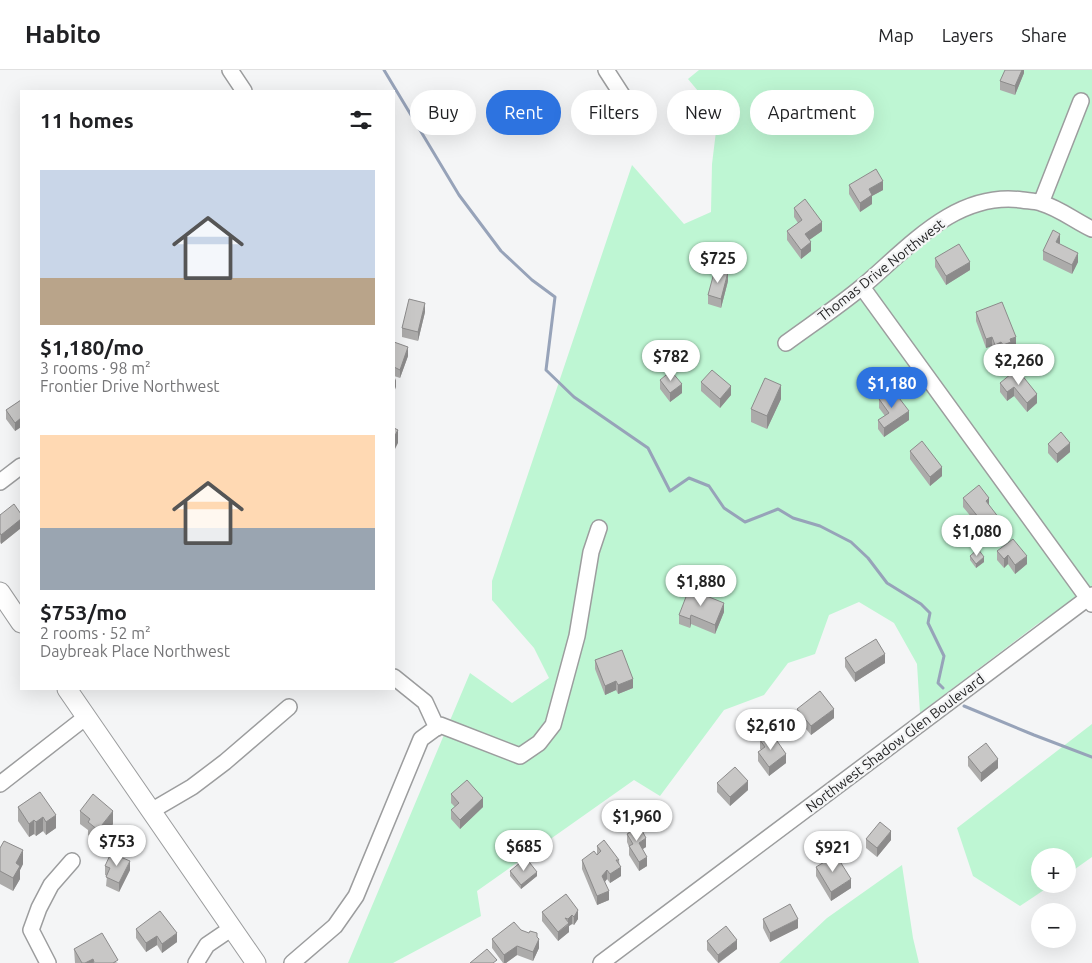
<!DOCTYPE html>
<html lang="en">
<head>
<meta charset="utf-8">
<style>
  :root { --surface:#fff; --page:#f2f2f2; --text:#202124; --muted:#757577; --line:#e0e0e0; --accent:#2d73e0 }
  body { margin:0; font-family:Ubuntu,sans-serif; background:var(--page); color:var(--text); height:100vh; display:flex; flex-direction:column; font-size:19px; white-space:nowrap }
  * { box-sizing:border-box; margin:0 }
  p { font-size:16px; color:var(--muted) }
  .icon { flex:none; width:28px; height:28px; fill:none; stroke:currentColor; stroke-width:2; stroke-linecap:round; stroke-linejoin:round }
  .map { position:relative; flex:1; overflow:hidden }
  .sheet { position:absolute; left:20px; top:20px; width:375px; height:600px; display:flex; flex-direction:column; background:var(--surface); border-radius:0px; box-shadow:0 5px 20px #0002 }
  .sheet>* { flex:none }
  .top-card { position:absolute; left:410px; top:20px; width:475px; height:45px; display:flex; gap:10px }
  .fabs { position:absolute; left:1031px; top:778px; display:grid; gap:10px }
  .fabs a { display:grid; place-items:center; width:45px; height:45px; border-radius:50%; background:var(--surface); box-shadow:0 5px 20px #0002; font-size:25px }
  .price { position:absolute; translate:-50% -42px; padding:0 11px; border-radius:18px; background:#fff; color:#222; font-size:16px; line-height:32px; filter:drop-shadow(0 1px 2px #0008) }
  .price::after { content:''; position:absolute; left:50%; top:30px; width:15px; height:11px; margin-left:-8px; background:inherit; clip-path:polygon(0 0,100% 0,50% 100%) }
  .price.selected { background:var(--accent); color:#fff }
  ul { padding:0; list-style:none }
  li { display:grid; align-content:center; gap:10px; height:265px; padding:0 20px }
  li span { display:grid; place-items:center; height:155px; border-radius:0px; color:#555 }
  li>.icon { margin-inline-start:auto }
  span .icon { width:90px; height:90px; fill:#fffc; stroke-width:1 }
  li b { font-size:21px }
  h2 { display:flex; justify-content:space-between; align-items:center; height:60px; padding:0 20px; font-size:21px }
  .pill { padding:0 18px; border-radius:22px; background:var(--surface); box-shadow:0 5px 20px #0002; font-size:18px; line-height:45px }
  .pill.selected { background:var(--accent); color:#fff }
  header { display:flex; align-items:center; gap:30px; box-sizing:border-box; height:70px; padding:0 25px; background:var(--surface); border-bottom:1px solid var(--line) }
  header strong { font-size:24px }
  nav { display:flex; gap:28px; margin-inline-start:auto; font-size:18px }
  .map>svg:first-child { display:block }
  .green { fill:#bef6d3 }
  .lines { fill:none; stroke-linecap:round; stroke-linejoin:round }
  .stream { stroke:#97a3b9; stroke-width:3 }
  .minor-casing { stroke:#9c9d9e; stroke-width:18 }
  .major-casing { stroke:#9c9d9e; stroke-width:21 }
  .minor { stroke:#fff; stroke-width:15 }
  .major { stroke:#fff; stroke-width:19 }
  .wall { fill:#acabaa }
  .shaded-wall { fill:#8c8b8b }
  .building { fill:#c8c7c6; stroke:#8c8b8b }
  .labels { text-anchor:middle; stroke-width:4.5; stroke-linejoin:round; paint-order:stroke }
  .street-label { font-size:14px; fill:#242425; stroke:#f4f5f6 }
</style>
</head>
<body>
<header>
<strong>Habito</strong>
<nav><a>Map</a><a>Layers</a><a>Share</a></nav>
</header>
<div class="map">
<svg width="1092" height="893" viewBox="0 0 1092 893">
  <rect width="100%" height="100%" fill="#f4f5f6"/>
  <!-- green -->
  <path class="green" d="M699,0H1092V518L1036,555L920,643L917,594L894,553L859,532L829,545L815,584L788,593L764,625L724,640L660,726L634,710L477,821L481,846L393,893H348L470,603L512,633L549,608L534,578L492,530V511L632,95L684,154L711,142L712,94L718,45L688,9Z
    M1092,654V787L1068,804V786H1040V814H1053L1020,836L973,806L957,758Z
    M902,795L913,868L919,893H779L827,848Z"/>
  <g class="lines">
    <!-- stream -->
    <path class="stream" d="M384,0L459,125L501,181L532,210L555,227L546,300L574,327L648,378L670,421L689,408L709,416L724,438L745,452L778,439L793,448L820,456L851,472L868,488L887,513L921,534L930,543L928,553L944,586L938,613L943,618
      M964,636L1034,665L1092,687"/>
    <!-- minor casing -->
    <g class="minor-casing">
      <path id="minor" d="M230,0L244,21
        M606,0L628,34
        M1041,133L1081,31
        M862,217L1092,534
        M786,273C812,254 839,236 863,216C909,177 956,121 1022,130C1028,131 1035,131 1041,133C1059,138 1075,151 1092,159
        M0,412L21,396
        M394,607L425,632L437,658
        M0,714L86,647
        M151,741L192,717L225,692L289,637
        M48,893L31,860L39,838L51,815L72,791
        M196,893L207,875L232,858
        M292,893L335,856L356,826L421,669L440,655L520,686L539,673L553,655L577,566L591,482L599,458
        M601,893L1092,525"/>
    </g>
    <!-- major casing -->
    <g class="major-casing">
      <path id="major" d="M0,522L21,553
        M67,619L256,893"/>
    </g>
    <!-- minor -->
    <use href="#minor" class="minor"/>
    <!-- major -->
    <use href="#major" class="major"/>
  </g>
  <!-- wall -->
  <path class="wall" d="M1024,0V3L1015,25L1000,20V11Z
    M849,115L883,120L872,126V134L860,142L849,124Z
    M794,138L822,161L809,170L811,181L801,189L787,170V161L798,153L794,147Z
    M1060,173L1059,174L1078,192L1072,204L1043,190V181Z
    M935,188L970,200L946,215L935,197Z
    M728,211L721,238L708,234V225Z
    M425,242L418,271L402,267V258Z
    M976,242L1016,276L1011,278V281L1003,284L1001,281L995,284L992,276L986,278L976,251Z
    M394,272L408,286L400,308L394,306Z
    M660,310L682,323L670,332L660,319Z
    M701,312L731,325L720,338L701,321Z
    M1000,313L1037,324V333L1027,342L1014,326L1007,331L1000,322Z
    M781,329L767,359L751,352V339Z
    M879,329L909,350L884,367L878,359V350L885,346L879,338Z
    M21,330V357L15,361L6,349V340Z
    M1048,374L1070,382L1057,393L1048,383Z
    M910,381L942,406L930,416L910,389Z
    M963,428L989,435L999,457L987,466L963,437Z
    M21,444V458L1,474L0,472V445Z
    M997,481L1027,494L1015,504L1008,494L1004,498L997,490Z
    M970,486L984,492L976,498L970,490Z
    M724,542L715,564L691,554L690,558L679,554V545Z
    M845,588L885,593L855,612L845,597Z
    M595,590L633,618L618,624L616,620L605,625L595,599Z
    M797,639L834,648L811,665L797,648Z
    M760,670L772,671L786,693L769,706L758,691V682L761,680L760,679Z
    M968,687L998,698L981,712L968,696Z
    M717,713L748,720L730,736L717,722Z
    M40,722L56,758L46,765L43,761L36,766L34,764L29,767L18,751V737Z
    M451,724L483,737L460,759L451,749V740L455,737L451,733Z
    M80,741L113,754L98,773L88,765V760L80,754Z
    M629,763L646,777L643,779L647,796L639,801L629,785V777L627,772V764Z
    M866,769L891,770L877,787L866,778Z
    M597,776L619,790L621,806L610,813L607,809L605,812L609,830L597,835L582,799V790L597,785Z
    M0,778L23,794L20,800V809L13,821L0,814Z
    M105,796L130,800L119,822L106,816L107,806L105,805Z
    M816,797L851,818L831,831L816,806Z
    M510,801L537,806L521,819L510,806Z
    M566,824L578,849L574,855L572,854L569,856V862L558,871L542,851V842Z
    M763,849L798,858L770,872L763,858Z
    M136,859L177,872L162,883L157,875L146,882L136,868Z
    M521,860L537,868L539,878L533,891L517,885L506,893H503L492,878V869Z
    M707,871L737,879L719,893H718L707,880Z
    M74,879L118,893H75Z"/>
  <!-- shaded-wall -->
  <path class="shaded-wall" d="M1022,0H1024V3L1015,25V16Z
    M883,111V120L872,126V134L860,142V133L869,119Z
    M822,152V161L805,173V164Z
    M1060,164V173L1056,181V172Z
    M811,172V181L801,189V180Z
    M1078,183V192L1072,204V195Z
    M970,192V200L946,215V206Z
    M728,202V211L721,238V229Z
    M425,233V242L418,271V262Z
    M992,267V276L986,278V269Z
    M1016,267V276L1011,278V281L1003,284V275L1010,269Z
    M1001,272V281L995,284V275Z
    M408,277V286L400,308V300Z
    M396,308V317L394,322V313Z
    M682,314V323L670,332V323Z
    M781,315V329L767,359V346Z
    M731,316V325L720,338V329Z
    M1014,317V326L1007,331V322Z
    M1037,324V333L1027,342V333Z
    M909,341V350L884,367V358Z
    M21,348V357L15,361V353Z
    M398,360V373L394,381V367Z
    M1070,373V382L1057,393V384Z
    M942,397V406L930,416V407Z
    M989,428V437L986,431Z
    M999,448V457L987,466V458Z
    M21,449V458L1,474V465Z
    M1008,485V494L1004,498V489Z
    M1027,486V494L1015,504V495Z
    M984,487V492L976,498V494Z
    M724,533V542L715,564V555Z
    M691,545V554L690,558V549Z
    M885,584V593L855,612V603Z
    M633,609V618L618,624V615Z
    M616,611V620L605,625V616Z
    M834,639V648L811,665V656Z
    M786,684V693L769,706V697Z
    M998,689V698L981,712V703Z
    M748,711V720L730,736V727Z
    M483,728V737L460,759V750Z
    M113,741V754L98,773V760Z
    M56,745V758L46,765V752Z
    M43,747V761L36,766V752Z
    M34,750V764L29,767V754Z
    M891,761V770L877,787V778Z
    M646,768V777L639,781V773Z
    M23,780V794L20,800V809L13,821V808L16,793Z
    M647,787V796L639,801V792Z
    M130,791V800L119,822V813Z
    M621,797V806L610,813V804Z
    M607,800V809L602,815V806Z
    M537,802V806L521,819V815Z
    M851,809V818L831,831V822Z
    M609,821V830L597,835V826Z
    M578,840V849L574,855V847Z
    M572,845V854L569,856V862L558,871V862L568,855V849Z
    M798,849V858L770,872V863Z
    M177,863V872L162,883V874Z
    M157,866V875L146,882V873Z
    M539,869V878L533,891V882Z
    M737,870V879L718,893V885Z
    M517,876V885L506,893H504V885Z
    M93,889V893H85Z"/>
  <!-- building -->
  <path class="building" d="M1005,0H1022L1015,16L1000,11Z
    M876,99L883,111L869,119L872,125L860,133L849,115Z
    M805,129L822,152L805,164L811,172L801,180L787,161L802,150L794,138Z
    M1053,160L1060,164L1056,172L1078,183L1072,195L1043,181Z
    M959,174L970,192L946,206L935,188Z
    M715,199L728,202L721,229L708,225Z
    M409,229L425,233L418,262L402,258Z
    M1002,232L1016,267L1010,269L1011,272L1003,275L1001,272L995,275L992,267L986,269L976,242Z
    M394,272L408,277L400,300L394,297Z
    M1017,299L1037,324L1027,333L1014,317L1007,322L1000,313Z
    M712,300L731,316L720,329L701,312Z
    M671,301L682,314L670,323L660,310Z
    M765,308L781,315L767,346L751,339Z
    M893,320L909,341L884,358L878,350L889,343L879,329Z
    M21,330V348L15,353L6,340Z
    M394,358L398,360L394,367Z
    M1061,362L1070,373L1057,384L1048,374Z
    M922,371L942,397L930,407L910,381Z
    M979,415L989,428L986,431L999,448L987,458L963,428Z
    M14,434L21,444V449L1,465L0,463V445Z
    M1013,469L1027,486L1015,495L1008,485L1004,489L997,481Z
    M978,479L984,487L976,494L970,486Z
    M689,519L724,533L715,555L691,545L690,549L679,545Z
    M876,569L885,584L855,603L845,588Z
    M622,580L633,609L618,615L616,611L605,616L595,590Z
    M820,621L834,639L811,656L797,639Z
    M767,665L772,671L775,668L786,684L769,697L758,682L765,677L760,670Z
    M986,673L998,689L981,703L968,687Z
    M735,697L748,711L730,727L717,713Z
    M467,710L483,728L460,750L451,740L459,733L451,724Z
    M40,722L56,745L46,752L43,747L36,752L34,750L29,754L18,737Z
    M93,724L113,741L98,760L88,752L90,749L80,741Z
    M880,752L891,761L877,778L866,769Z
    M634,755H639L646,768L639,773L647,787L639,792L629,776L633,774L627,764L629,763L630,758Z
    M604,770L619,790H616L621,797L610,804L607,800L602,806L609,821L597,826L582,790L594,781L597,785L601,781L597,776Z
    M4,771L23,780L16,793L20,796L13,808L0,801V778Z
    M111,783L130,791L119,813L106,807L110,798L105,796Z
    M836,785L851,809L831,822L816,797Z
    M526,788L537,802L521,815L510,801Z
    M566,824L578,840L574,847L572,845L568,849L565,848L569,853L558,862L542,842Z
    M790,834L798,849L770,863L763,849Z
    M160,841L177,863L162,874L157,866L146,873L136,859Z
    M514,852L521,860L529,863L530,861L537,863V867L539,869L533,882L517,876L504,885L492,869Z
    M726,856L737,870L718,885L707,871Z
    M102,863L118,890L113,893H92L94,892L93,889L85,893H82L74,879Z
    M487,879L497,890L493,893H470Z"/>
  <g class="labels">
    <!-- street labels -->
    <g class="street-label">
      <text transform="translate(881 200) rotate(-38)" y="5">Thomas Drive Northwest</text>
      <text transform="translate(895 673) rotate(-37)" y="5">Northwest Shadow Glen Boulevard</text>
    </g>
  </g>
</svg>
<div class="fabs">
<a>+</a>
<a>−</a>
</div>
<b class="price" style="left:718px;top:214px">$725</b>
<b class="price" style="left:671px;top:312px">$782</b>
<b class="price" style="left:1019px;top:316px">$2,260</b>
<b class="price selected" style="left:892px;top:339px">$1,180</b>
<b class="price" style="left:977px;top:487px">$1,080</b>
<b class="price" style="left:701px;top:537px">$1,880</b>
<b class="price" style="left:771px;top:681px">$2,610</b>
<b class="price" style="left:637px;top:772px">$1,960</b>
<b class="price" style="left:117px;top:797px">$753</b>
<b class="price" style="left:524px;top:802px">$685</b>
<b class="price" style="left:833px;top:803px">$921</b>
<div class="top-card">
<a class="pill">Buy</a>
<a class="pill selected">Rent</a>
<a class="pill">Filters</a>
<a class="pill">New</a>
<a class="pill">Apartment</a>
</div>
<section class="sheet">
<h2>11 homes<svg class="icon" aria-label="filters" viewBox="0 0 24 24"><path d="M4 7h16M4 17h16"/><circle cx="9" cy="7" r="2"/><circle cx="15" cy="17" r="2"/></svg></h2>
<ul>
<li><span style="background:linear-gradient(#c9d6e8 70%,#b9a48a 0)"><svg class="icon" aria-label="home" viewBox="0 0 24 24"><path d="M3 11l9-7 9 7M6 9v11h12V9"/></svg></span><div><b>$1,180/mo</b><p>3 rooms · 98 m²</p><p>Frontier Drive Northwest</p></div></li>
<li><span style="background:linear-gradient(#ffd9b3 60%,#9aa5b1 0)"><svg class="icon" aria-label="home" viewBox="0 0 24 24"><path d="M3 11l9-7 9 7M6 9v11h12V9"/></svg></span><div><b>$753/mo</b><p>2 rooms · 52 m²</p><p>Daybreak Place Northwest</p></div></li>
</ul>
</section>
</div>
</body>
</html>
